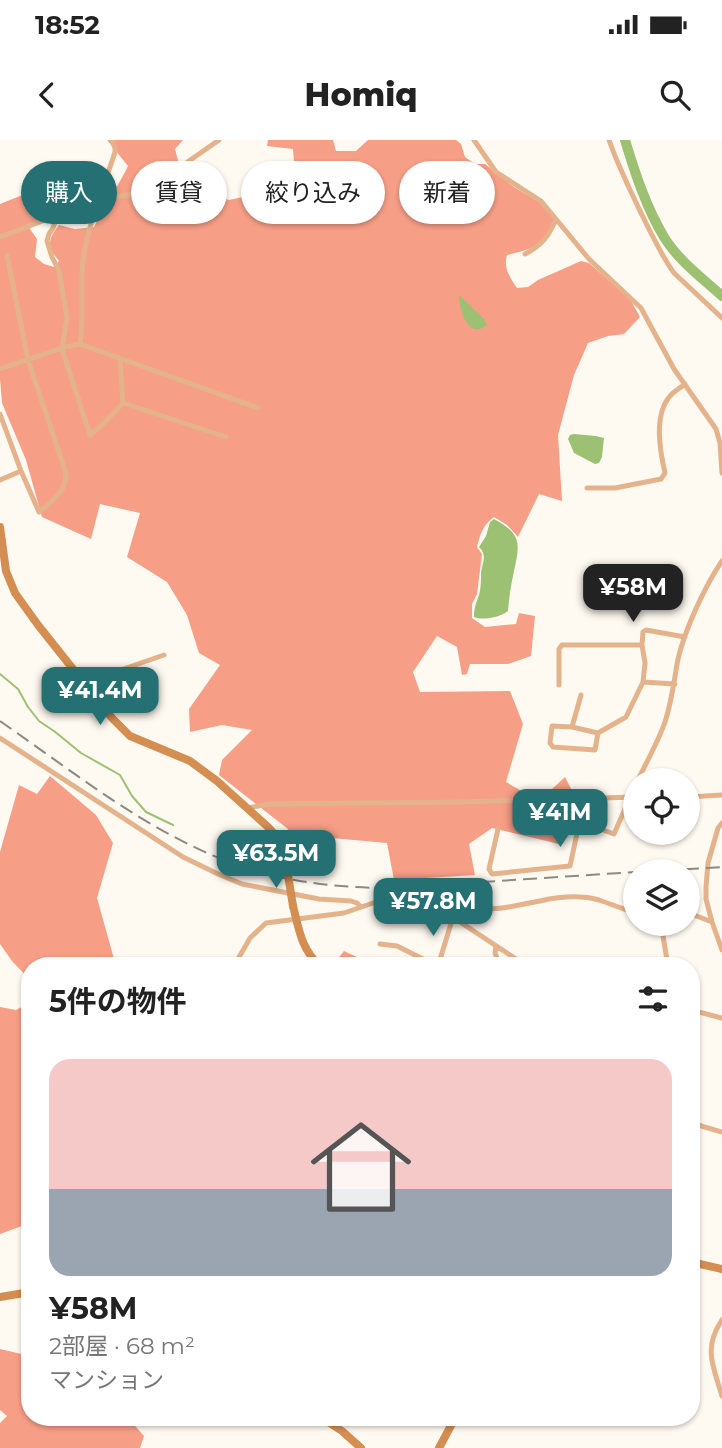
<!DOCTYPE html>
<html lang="ja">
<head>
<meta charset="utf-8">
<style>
  :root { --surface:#fff; --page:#f6f6f6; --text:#222; --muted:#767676; --line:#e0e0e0; --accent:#257072 }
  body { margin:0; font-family:Montserrat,"Noto Sans JP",sans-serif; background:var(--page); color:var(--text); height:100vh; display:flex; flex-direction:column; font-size:26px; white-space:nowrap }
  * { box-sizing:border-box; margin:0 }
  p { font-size:23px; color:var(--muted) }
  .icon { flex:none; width:38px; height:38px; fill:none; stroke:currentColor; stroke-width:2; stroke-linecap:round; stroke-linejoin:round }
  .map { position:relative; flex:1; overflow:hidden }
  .panel { position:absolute; left:21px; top:817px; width:679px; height:469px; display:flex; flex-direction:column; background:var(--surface); border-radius:28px; box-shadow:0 2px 5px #0004 }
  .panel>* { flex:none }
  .banner { position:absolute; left:21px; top:21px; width:681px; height:63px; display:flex; gap:14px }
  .controls { position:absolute; left:623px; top:628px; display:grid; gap:14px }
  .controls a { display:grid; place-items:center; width:77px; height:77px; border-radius:50%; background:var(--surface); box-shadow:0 2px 5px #0004; font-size:35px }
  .price { position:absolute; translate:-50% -60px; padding:0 16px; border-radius:14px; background:var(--accent); color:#fff; font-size:23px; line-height:46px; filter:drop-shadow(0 2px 4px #0008) }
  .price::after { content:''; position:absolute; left:50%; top:42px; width:21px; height:16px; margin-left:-10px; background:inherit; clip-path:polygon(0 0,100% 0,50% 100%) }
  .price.current { background:#222; color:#fff }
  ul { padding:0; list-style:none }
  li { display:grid; align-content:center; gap:14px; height:371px; padding:0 28px }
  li+li { border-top:2px solid var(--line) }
  li span { display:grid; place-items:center; height:217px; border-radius:21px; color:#555 }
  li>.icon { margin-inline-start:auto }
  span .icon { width:126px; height:126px; fill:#fffc; stroke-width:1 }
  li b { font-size:30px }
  h2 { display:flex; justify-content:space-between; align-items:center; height:84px; padding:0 28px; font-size:30px }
  .chip { padding:0 24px; border-radius:32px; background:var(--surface); box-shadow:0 2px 5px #0004; font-size:24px; line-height:63px }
  .chip.current { background:var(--accent); color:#fff }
  .status { display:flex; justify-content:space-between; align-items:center; height:49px; padding:0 35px; background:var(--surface); direction:ltr }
  .status svg { height:19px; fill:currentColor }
  header { display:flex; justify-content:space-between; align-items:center; height:91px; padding:0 28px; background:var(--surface); font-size:32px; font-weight:800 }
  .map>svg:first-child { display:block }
  .forest { fill:#f69e86 }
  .water { fill:#9dc173 }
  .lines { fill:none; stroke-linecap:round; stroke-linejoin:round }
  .stream { stroke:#9dc173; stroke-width:2 }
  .river { stroke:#9dc173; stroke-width:10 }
  .street { stroke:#e4b38c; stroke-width:5 }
  .secondary { stroke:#d58e51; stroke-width:8 }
  .rail { stroke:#8e8a82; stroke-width:2; stroke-dasharray:14 7; stroke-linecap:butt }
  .secondary-bridge { stroke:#d58e51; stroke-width:8 }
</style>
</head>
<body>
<div class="status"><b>18:52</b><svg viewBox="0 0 49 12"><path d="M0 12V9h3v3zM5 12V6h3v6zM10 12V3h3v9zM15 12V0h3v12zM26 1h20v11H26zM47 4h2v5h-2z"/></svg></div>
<header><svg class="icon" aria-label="back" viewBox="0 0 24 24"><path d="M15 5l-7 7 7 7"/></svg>Homiq<svg class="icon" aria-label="search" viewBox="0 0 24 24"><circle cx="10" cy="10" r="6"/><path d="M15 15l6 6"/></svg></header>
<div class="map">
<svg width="722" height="1308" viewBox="0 0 722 1308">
  <rect width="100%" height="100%" fill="#fffaf1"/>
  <!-- forest -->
  <path class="forest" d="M107,0H183L175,9L181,32L197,49L229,60L247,56L276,68L297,58L293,9L267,6L268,0H333L336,11H356L368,0H456L461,4L465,17L475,24H485L514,47L539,62L554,79C543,108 534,108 507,115C503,127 510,138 517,148L528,147L538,140L581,121L589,123L630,159L640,177L624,194L608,196L588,203L574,235L558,295L562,361L539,354L518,397L507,385L494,377C483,385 480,394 477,407L482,414L477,454L472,464V478L485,487L516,484L519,473L535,476L531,516L508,524H470L467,534L462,535L457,507L437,496L413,532L420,552L510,551L523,584L506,642L539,661L565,637L585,676L559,704L492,688L469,704L475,735L394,740L387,703L321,697L317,722L292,713L288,689L219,635L222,620L252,590L222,585L190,592L189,569L220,525L199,513L187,475L167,442L127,417L140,373L100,364L91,399L42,377L26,320L2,263L0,239V64L30,52L46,58L65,57L74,59L71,67L63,70L58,65L48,71L47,79L29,84L30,89L37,99L35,117L44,124L54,127L59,121C47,107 47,100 59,85L75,89L94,87C104,65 118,47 128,26Z
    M50,636L96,675L113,703L97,758L116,826H30V840L12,821L0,804V712L19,645L37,654Z
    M344,811L376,826H332Z
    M30,858V1083L0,1094V867L16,870L25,865Z
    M0,1209L30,1216V1278H128L144,1296L140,1308H0V1283L7,1276L0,1270Z"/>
  <!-- water -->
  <path class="water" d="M459,155L484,179L487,185C468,201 459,169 459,155Z
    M574,294L596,296L604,298L602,317L599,323L595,324L574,313L568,299L570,295Z
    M494,379C522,394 520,404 514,431C511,444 509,458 508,471C501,477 483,481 474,477C474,468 476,463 479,455C481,448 481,440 481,433C482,423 488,416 479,407L486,396L490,382Z"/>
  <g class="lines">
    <!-- stream -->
    <path class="stream" d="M0,534L18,549L28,567L39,581L54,591L81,613L120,635L132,656L146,672L173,685"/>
    <!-- river -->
    <path class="river" d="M625,0C635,33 646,67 664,97C678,120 702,138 722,156"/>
    <!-- street -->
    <path class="street" d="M474,0L496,32L541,61L589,119L641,168L674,229L716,289L720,303L722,333
      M609,0C618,26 630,50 642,75C652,95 661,115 674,133L722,178
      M54,78L55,82L53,88L49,94L47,101L52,117L59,131L67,178L62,209L90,295L103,284L123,263L120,219
      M0,97L93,62L146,51L219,0
      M525,114C541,106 549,96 556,79
      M80,204C84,181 81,157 82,133C83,96 104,47 115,12V8L112,0
      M0,229L65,207L80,204L258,268
      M123,263L226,297
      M0,274L21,331L39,372C52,361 67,351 66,333L28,220L7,115
      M0,340L21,331
      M587,348H615L661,339L665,333C660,311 653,274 671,255C675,251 680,248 685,244
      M80,538L109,534L164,515
      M643,542L645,523L642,505L643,492L646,490L685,497
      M559,545V509L562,505H642
      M552,586L572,587L598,593L595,610L553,607L550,603Z
      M572,587L581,555
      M598,593L626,577L643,542L675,544
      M0,598L183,717L218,734L242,744L319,759L351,761L357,763L361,767
      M638,640C647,621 658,602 665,582C672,561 674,540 678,519C685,489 705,446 722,421
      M688,657L722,655
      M247,668L270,664L461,662L635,657
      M722,683L718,688L708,723L706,747V759L712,782L722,810
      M498,689L489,729L492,734L570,726L579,684L592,686L614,694L635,646
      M285,723L318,727
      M439,764C453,757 466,766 480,768C500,771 521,764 540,761C558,757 581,755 599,760C611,764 623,769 635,773
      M688,776L694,775L712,782
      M661,784L668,826
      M380,804L397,806L437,826
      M496,806L495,813L500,826
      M237,820L250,826
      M234,826L250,798L266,783L344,773L373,763L427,759L436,763L451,776L522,823L532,826
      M438,826L453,777
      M691,870L722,878
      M691,983L722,992
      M722,1180C703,1208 713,1226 722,1256"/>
    <!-- secondary -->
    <path class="secondary" d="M0,387L6,431L15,453L38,485L112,578L130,596L190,621L217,641L268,687L278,698L287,729
      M293,766C299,789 301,809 320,826
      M691,1122L722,1129
      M0,1157L30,1152
      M322,1278L342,1291L361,1308
      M439,1308L455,1278"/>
    <!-- rail -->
    <path class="rail" d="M0,581C75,633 150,694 237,725C286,742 338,748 390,748L635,732
      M643,732L722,727"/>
    <!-- secondary-bridge -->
    <path class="secondary-bridge" d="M287,729L293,766"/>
  </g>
</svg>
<div class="controls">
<a><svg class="icon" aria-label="locate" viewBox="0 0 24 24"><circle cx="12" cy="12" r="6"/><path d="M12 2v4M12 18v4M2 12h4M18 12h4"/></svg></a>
<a><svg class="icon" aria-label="layers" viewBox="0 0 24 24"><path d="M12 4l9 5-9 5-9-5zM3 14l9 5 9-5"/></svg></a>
</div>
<b class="price current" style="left:633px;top:484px">¥58M</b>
<b class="price" style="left:100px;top:587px">¥41.4M</b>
<b class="price" style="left:560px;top:709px">¥41M</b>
<b class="price" style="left:276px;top:750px">¥63.5M</b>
<b class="price" style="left:433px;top:798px">¥57.8M</b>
<div class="banner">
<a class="chip current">購入</a>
<a class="chip">賃貸</a>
<a class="chip">絞り込み</a>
<a class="chip">新着</a>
</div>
<section class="panel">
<h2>5件の物件<svg class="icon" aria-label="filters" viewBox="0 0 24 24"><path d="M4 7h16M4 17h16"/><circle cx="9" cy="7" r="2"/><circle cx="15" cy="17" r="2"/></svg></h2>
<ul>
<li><span style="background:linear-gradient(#f6c9c9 60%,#9aa5b1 0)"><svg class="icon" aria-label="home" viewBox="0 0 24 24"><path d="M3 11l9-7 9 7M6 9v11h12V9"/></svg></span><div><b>¥58M</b><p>2部屋 · 68 m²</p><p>マンション</p></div></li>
</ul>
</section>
</div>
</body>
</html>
